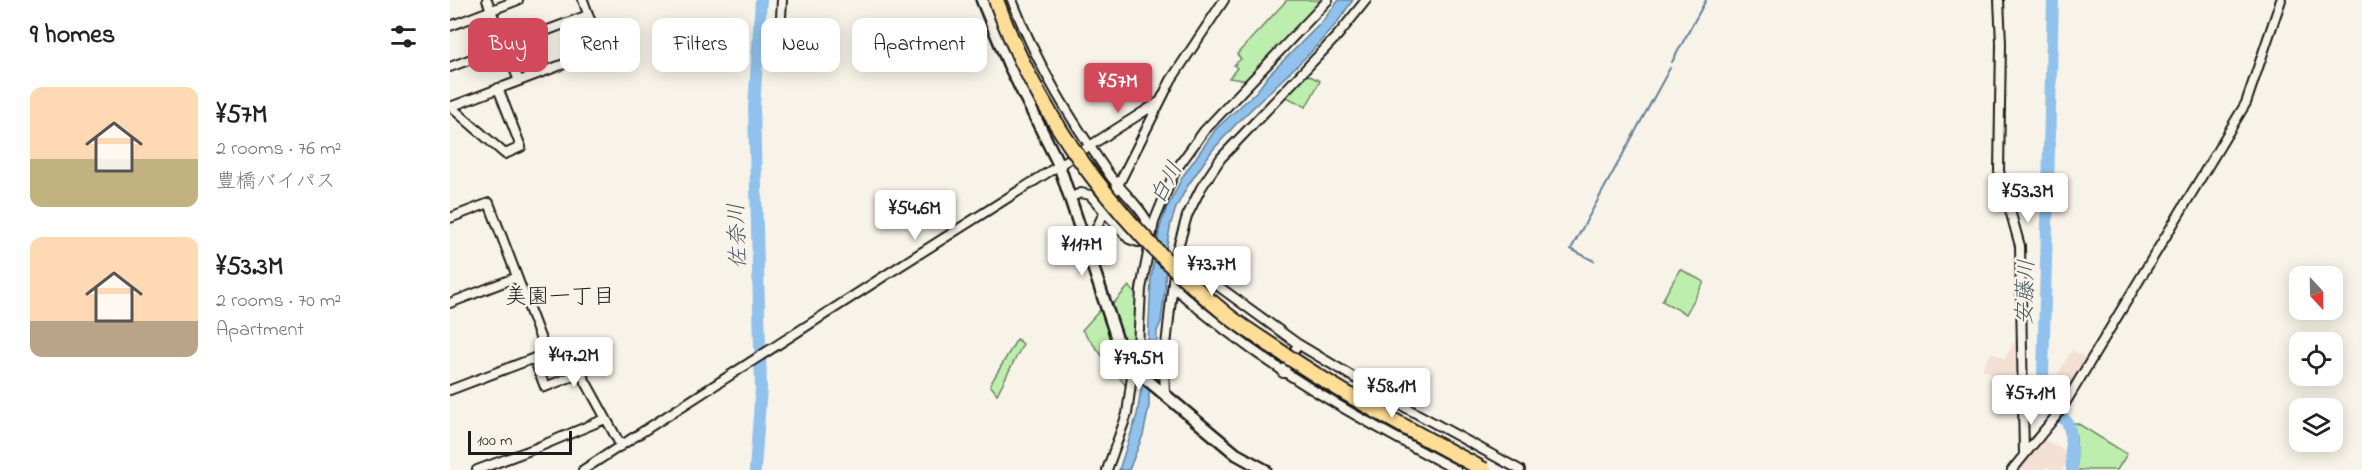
<!DOCTYPE html>
<html lang="en">
<head>
<meta charset="utf-8">
<style>
  :root { --surface:#fff; --page:#f6f6f6; --text:#222; --muted:#767676; --accent:#d1495b }
  body { margin:0; font-family:"Indie Flower","Klee One",sans-serif; background:var(--page); color:var(--text); height:100vh; display:flex; flex-direction:column; font-size:22px; white-space:nowrap }
  * { box-sizing:border-box; margin:0 }
  p { font-size:20px; color:var(--muted) }
  .icon { flex:none; width:33px; height:33px; fill:none; stroke:currentColor; stroke-width:2; stroke-linecap:round; stroke-linejoin:round }
  .map { position:relative; flex:1; overflow:hidden }
  .side { display:flex; flex-direction:column; background:var(--surface); width:450px }
  .side>* { flex:none }
  .hud { position:absolute; left:18px; top:18px; width:570px; height:54px; display:flex; gap:12px }
  .needle { width:39px; rotate:158deg }
  .fabs { position:absolute; left:1839px; top:266px; display:grid; gap:12px }
  .fabs a { display:grid; place-items:center; width:54px; height:54px; border-radius:12px; background:var(--surface); box-shadow:0 3px 15px #0003; font-size:30px }
  .scale { position:absolute; left:18px; bottom:15px; width:104px; box-sizing:border-box; padding-left:6px; border:3px solid #1c1c1c; border-top:0; font-size:16px; line-height:21px; white-space:nowrap; color:#1c1c1c; -webkit-text-stroke:4px #f7f3e8; paint-order:stroke }
  .price { position:absolute; translate:-50% -51px; padding:0 14px; border-radius:6px; background:#fff; color:#222; font-size:20px; line-height:39px; filter:drop-shadow(0 2px 3px #0008) }
  .price::after { content:''; position:absolute; left:50%; top:36px; width:18px; height:14px; margin-left:-9px; background:inherit; clip-path:polygon(0 0,100% 0,50% 100%) }
  .price.on { background:var(--accent); color:#fff }
  ul { padding:0; list-style:none }
  li { display:flex; align-items:center; gap:18px; height:150px; padding:0 30px }
  li span { display:grid; place-items:center; flex:none; width:168px; height:120px; border-radius:12px; color:#555 }
  li>.icon { margin-inline-start:auto }
  span .icon { width:72px; height:72px; fill:#fffc; stroke-width:1 }
  li b { font-size:26px }
  h2 { display:flex; justify-content:space-between; align-items:center; height:72px; padding:0 30px; font-size:26px }
  .tag { padding:0 21px; border-radius:12px; background:var(--surface); box-shadow:0 3px 15px #0003; font-size:21px; line-height:54px }
  .tag.on { background:var(--accent); color:#fff }
  main { display:flex; flex:1; min-height:0 }
  .map>svg:first-child { display:block }
  .built { fill:#f3e0d2 }
  .green { fill:#bdeead; stroke:#6c8564; stroke-width:1.5 }
  .water { fill:#91c2ed; stroke:#628099; stroke-width:1.5 }
  .lines { fill:none; stroke-linecap:round; stroke-linejoin:round }
  .stream { stroke:#628099; stroke-width:2 }
  .river { stroke:#91c2ed; stroke-width:12 }
  .minor-casing { stroke:#1c1c1c; stroke-width:12 }
  .secondary-casing { stroke:#1c1c1c; stroke-width:15 }
  .minor { stroke:#f7f3e8; stroke-width:8 }
  .secondary { stroke:#f7f3e8; stroke-width:10 }
  .trunk-bridge-casing { stroke:#1c1c1c; stroke-width:18; stroke-linecap:butt }
  .trunk-bridge { stroke:#fedd96; stroke-width:14 }
  .labels { text-anchor:middle; stroke-width:5; stroke-linejoin:round; paint-order:stroke }
  .water-label { font-size:22px; font-style:italic; fill:#455665; stroke:#f7f3e8 }
  .neighbourhood-label { font-size:22px; fill:#1c1c1c; stroke:#f7f3e8 }
</style>
</head>
<body>
<main>
<section class="side">
<h2>9 homes<svg class="icon" aria-label="filters" viewBox="0 0 24 24"><path d="M4 7h16M4 17h16"/><circle cx="9" cy="7" r="2"/><circle cx="15" cy="17" r="2"/></svg></h2>
<ul>
<li><span style="background:linear-gradient(#ffd9b3 60%,#c2b280 0)"><svg class="icon" aria-label="home" viewBox="0 0 24 24"><path d="M3 11l9-7 9 7M6 9v11h12V9"/></svg></span><div><b>¥57M</b><p>2 rooms · 76 m²</p><p>豊橋バイパス</p></div></li>
<li><span style="background:linear-gradient(#ffd9b3 70%,#b9a48a 0)"><svg class="icon" aria-label="home" viewBox="0 0 24 24"><path d="M3 11l9-7 9 7M6 9v11h12V9"/></svg></span><div><b>¥53.3M</b><p>2 rooms · 70 m²</p><p>Apartment</p></div></li>
</ul>
</section>
<div class="map">
<svg width="1912" height="470" viewBox="0 0 1912 470">
  <rect width="100%" height="100%" fill="#f7f3e8"/>
  <filter id="ink" filterUnits="userSpaceOnUse"><feTurbulence type="fractalNoise" baseFrequency=".0167" numOctaves="2"/><feDisplacementMap in="SourceGraphic" scale="12" xChannelSelector="R" yChannelSelector="G"/><feConvolveMatrix kernelMatrix="1 2 1 2 8 2 1 2 1" color-interpolation-filters="sRGB"/></filter>
  <g filter="url(#ink)">
    <!-- built -->
    <path class="built" d="M1568,335L1569,389L1532,369L1542,352L1555,359Z
      M1622,350L1636,358L1608,405L1600,379H1605Z
      M1592,438L1620,454L1612,470H1603L1596,467L1594,470H1566Z"/>
    <!-- green -->
    <path class="green" d="M837,0H873L799,81L779,78L787,68L784,65L791,59L787,54Z
      M856,74L870,81L856,107L835,96Z
      M1230,269L1254,282L1236,314L1212,301Z
      M679,286L686,294L687,348L684,359L674,343L662,305Z
      M651,309L666,352L681,372L676,386L632,330Z
      M567,339L573,344L547,394L540,385Z
      M1623,423H1627L1677,454L1667,470H1627L1626,437Z"/>
    <!-- water -->
    <path class="water" d="M889,0H903L886,24L860,53L787,123L761,152L737,187L726,208L721,223L716,249L715,288L711,322L707,331L706,365L699,393V407L693,435L679,470H669L687,415L698,345L701,278L710,227L716,210L733,176L766,129L807,91L818,76L872,22Z"/>
    <g class="lines">
      <!-- stream -->
      <path class="stream" d="M1222,62L1256,0
        M1144,261L1121,249L1220,68"/>
      <!-- river -->
      <path class="river" d="M1603,0L1593,374L1601,406L1617,422L1620,430L1622,470
        M305,470L311,388L304,107L311,0"/>
      <!-- minor casing -->
      <g class="minor-casing">
        <path id="minor" d="M37,0L69,81
          M562,0C589,69 619,117 661,177C667,185 695,213 696,220C697,227 691,236 688,242L679,239L640,195L631,193L621,197
          M1549,0L1551,43L1549,171L1570,246L1574,454
          M0,26L68,0
          M329,50L332,0
          M0,67L138,15
          M0,106L55,154L71,147L48,88
          M0,107L151,50L133,0
          M0,218L39,203L96,353
          M637,247L721,80L774,0
          M0,303L67,277
          M84,358L95,387L131,373
          M833,373L848,344
          M0,390L116,346L171,446
          M715,394L714,364L726,254L737,216L751,188L771,158L888,35L916,0
          M27,470L86,448L155,419
          M133,470L439,273L709,102
          M657,470L677,414L683,368L688,347L691,289L704,222L725,171L754,131L878,0
          M1006,470C908,418 810,365 727,290L731,259H737L757,278L848,344L940,399L1070,470
          M1562,470L1611,410L1796,103L1831,0"/>
      </g>
      <!-- secondary casing -->
      <g class="secondary-casing">
        <path id="secondary" d="M532,0L559,65L609,165L672,354L683,368L786,454L815,470"/>
      </g>
      <!-- minor -->
      <use href="#minor" class="minor"/>
      <!-- secondary -->
      <use href="#secondary" class="secondary"/>
      <!-- trunk-bridge casing -->
      <g class="trunk-bridge-casing">
        <path id="trunk-bridge" d="M546,0C591,125 675,232 777,315C791,326 807,336 822,346C890,393 962,431 1034,470"/>
      </g>
      <!-- trunk-bridge -->
      <use href="#trunk-bridge" class="trunk-bridge"/>
    </g>
  </g>
  <g class="labels">
    <!-- water labels -->
    <g class="water-label">
      <text transform="translate(715 182) rotate(-62)" y="8">白川</text>
      <text transform="translate(286 236) rotate(-92)" y="8">佐奈川</text>
      <text transform="translate(1574 292) rotate(-88)" y="8">安藤川</text>
    </g>
    <!-- neighbourhood labels -->
    <g class="neighbourhood-label">
      <text x="110" y="303">美園一丁目</text>
    </g>
  </g>
</svg>
<div class="fabs">
<a><svg class="needle" viewBox="-14 -14 28 28"><path d="M0-13l5 13h-10z" fill="#e53935"/><path d="M0 13l5-13h-10z" fill="#767676"/></svg></a>
<a><svg class="icon" aria-label="locate" viewBox="0 0 24 24"><circle cx="12" cy="12" r="6"/><path d="M12 2v4M12 18v4M2 12h4M18 12h4"/></svg></a>
<a><svg class="icon" aria-label="layers" viewBox="0 0 24 24"><path d="M12 4l9 5-9 5-9-5zM3 14l9 5 9-5"/></svg></a>
</div>
<div class="scale">100 m</div>
<b class="price on" style="left:668px;top:114px">¥57M</b>
<b class="price" style="left:1578px;top:224px">¥53.3M</b>
<b class="price" style="left:465px;top:241px">¥54.6M</b>
<b class="price" style="left:632px;top:277px">¥117M</b>
<b class="price" style="left:762px;top:297px">¥73.7M</b>
<b class="price" style="left:124px;top:388px">¥47.2M</b>
<b class="price" style="left:689px;top:391px">¥79.5M</b>
<b class="price" style="left:942px;top:419px">¥58.1M</b>
<b class="price" style="left:1581px;top:426px">¥57.1M</b>
<div class="hud">
<a class="tag on">Buy</a>
<a class="tag">Rent</a>
<a class="tag">Filters</a>
<a class="tag">New</a>
<a class="tag">Apartment</a>
</div>
</div>
</main>
</body>
</html>
